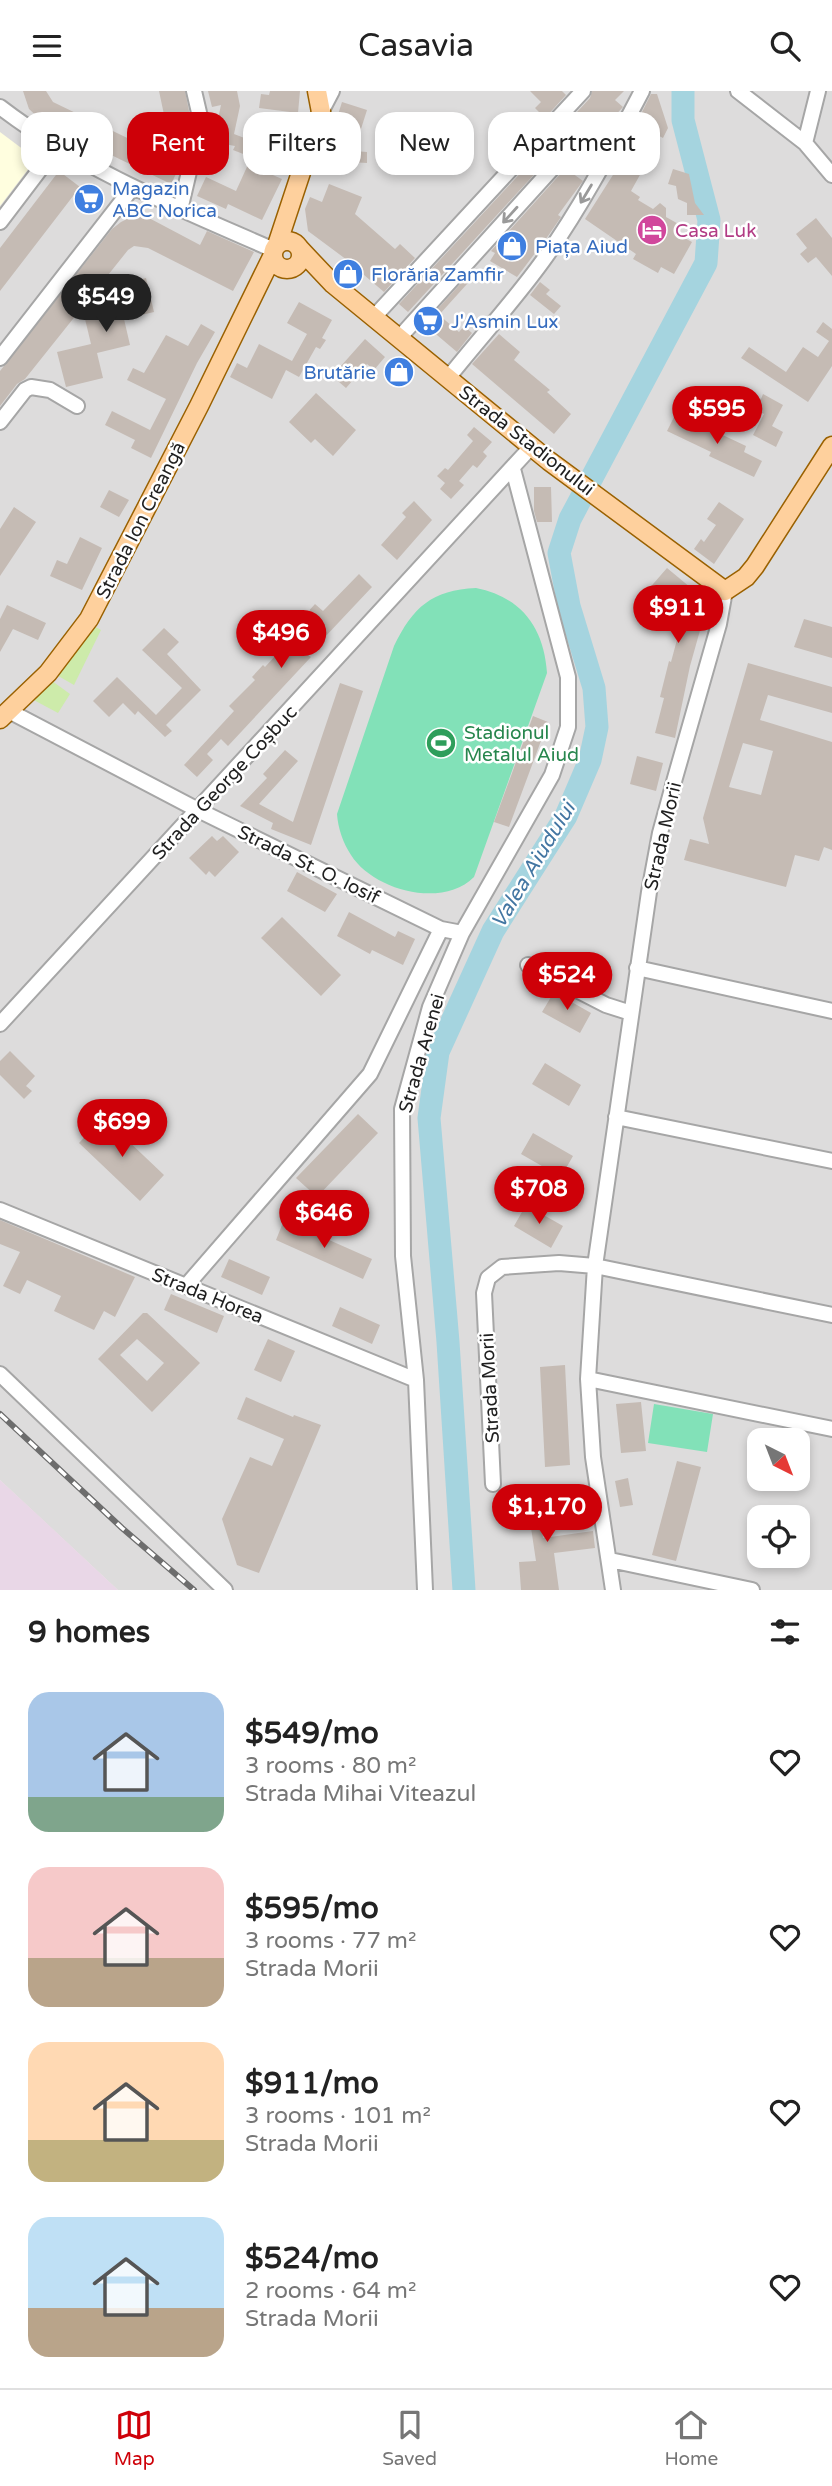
<!DOCTYPE html>
<html lang="en">
<head>
<meta charset="utf-8">
<style>
  :root { --surface:#fff; --page:#f2f2f2; --text:#222; --muted:#767676; --line:#e0e0e0; --accent:#ce0008 }
  body { margin:0; font-family:"Varela Round",sans-serif; background:var(--page); color:var(--text); height:100vh; display:flex; flex-direction:column; font-size:26px; white-space:nowrap }
  * { box-sizing:border-box; margin:0 }
  p { font-size:23px; color:var(--muted) }
  .icon { flex:none; width:38px; height:38px; fill:none; stroke:currentColor; stroke-width:2; stroke-linecap:round; stroke-linejoin:round }
  .map { position:relative; height:1499px; overflow:hidden }
  .panel { display:flex; flex-direction:column; background:var(--surface); flex:1 }
  .panel>* { flex:none }
  .banner { position:absolute; left:21px; top:21px; width:791px; height:63px; display:flex; gap:14px }
  .needle { width:46px; rotate:138deg }
  .buttons { position:absolute; left:747px; top:1337px; display:grid; gap:14px }
  .buttons a { display:grid; place-items:center; width:63px; height:63px; border-radius:14px; background:var(--surface); box-shadow:0 4px 10px #0003; font-size:35px }
  .price { position:absolute; translate:-50% -60px; padding:0 16px; border-radius:24px; background:var(--accent); color:#fff; font-size:23px; line-height:46px; filter:drop-shadow(0 2px 4px #0008) }
  .price::after { content:''; position:absolute; left:50%; top:42px; width:21px; height:16px; margin-left:-10px; background:inherit; clip-path:polygon(0 0,100% 0,50% 100%) }
  .price.selected { background:#222; color:#fff }
  ul { padding:0; list-style:none }
  li { display:flex; align-items:center; gap:21px; height:175px; padding:0 28px }
  li span { display:grid; place-items:center; flex:none; width:196px; height:140px; border-radius:21px; color:#555 }
  li>.icon { margin-inline-start:auto }
  span .icon { width:84px; height:84px; fill:#fffc; stroke-width:1 }
  li b { font-size:30px }
  h2 { display:flex; justify-content:space-between; align-items:center; height:84px; padding:0 28px; font-size:30px }
  .tag { padding:0 24px; border-radius:21px; background:var(--surface); box-shadow:0 4px 10px #0003; font-size:24px; line-height:63px }
  .tag.selected { background:var(--accent); color:#fff }
  header { display:flex; justify-content:space-between; align-items:center; height:91px; padding:0 28px; background:var(--surface); font-size:32px; font-weight:600 }
  .tab-bar { display:flex; justify-content:space-around; align-items:center; height:98px; border-top:2px solid var(--line); background:var(--surface); font-size:19px; color:var(--muted) }
  .tab-bar a { display:grid; justify-items:center; gap:4px }
  .tab-bar .selected { color:var(--accent) }
  .map>svg:first-child { display:block }
  .residential { fill:#dddcdc; fill-rule:evenodd }
  .industrial { fill:#e9d7e7 }
  .education { fill:#fffedf }
  .grass { fill:#cdebaa }
  .pitch { fill:#82e1b8 }
  .lines { fill:none; stroke-linecap:round; stroke-linejoin:round }
  .river { stroke:#a5d4df; stroke-width:23 }
  .building { fill:#c5bbb4; fill-rule:evenodd }
  .minor-casing { stroke:#a6a6a6; stroke-width:18 }
  .major-casing { stroke:#9a6100; stroke-width:21 }
  .minor { stroke:#fff; stroke-width:14 }
  .major { stroke:#fed09d; stroke-width:18 }
  .rail-casing { stroke:#6d6d6d; stroke-width:6 }
  .rail { stroke:#fff; stroke-width:3.5; stroke-dasharray:10; stroke-linecap:butt }
  .oneway { stroke:#9a9a9a }
  .labels { text-anchor:middle; stroke-width:5; stroke-linejoin:round; paint-order:stroke }
  .shop-label { font-size:19px; fill:#366cbe; stroke:#fff; text-anchor:start }
  .hotel-label { font-size:19px; fill:#b23c85; stroke:#fff; text-anchor:start }
  .street-label { font-size:19px; fill:#1f1f1f; stroke:#fff }
  .leisure-label { font-size:19px; fill:#27864d; stroke:#fff; text-anchor:start }
  .water-label { font-size:21px; font-style:italic; fill:#4376a2; stroke:#fff }
</style>
</head>
<body>
<header><svg class="icon" aria-label="menu" viewBox="0 0 24 24"><path d="M4 6h16M4 12h16M4 18h16"/></svg>Casavia<svg class="icon" aria-label="search" viewBox="0 0 24 24"><circle cx="10" cy="10" r="6"/><path d="M15 15l6 6"/></svg></header>
<div class="map">
<svg width="832" height="1499" viewBox="0 0 832 1499">
  <rect width="100%" height="100%" fill="#f0ece5"/>
  <!-- residential -->
  <path class="residential" d="M0,0H832V1499H118L0,1389ZM760,1349H798V1388H760ZM760,1426H798V1465H760Z"/>
  <!-- industrial -->
  <path class="industrial" d="M0,1389L40,1426L118,1499H0Z"/>
  <!-- education -->
  <path class="education" d="M0,41L36,68L0,115Z"/>
  <!-- grass -->
  <path class="grass" d="M92,534L101,539L74,594L53,582Z
    M48,587L70,603L58,622L30,607Z"/>
  <!-- pitch -->
  <path class="pitch" d="M476,497C521,506 544,536 547,582L474,786C442,818 373,799 351,764C343,752 338,737 337,723L394,555C413,516 432,499 476,497Z
    M654,1313L713,1323L707,1361L648,1352Z"/>
  <g class="lines">
    <!-- river -->
    <path class="river" d="M464,1499L448,1251L429,1027L438,961L493,840L566,725L590,669L597,636L594,597L569,515L559,462L570,428L706,172L709,129L683,29V0"/>
  </g>
  <!-- building -->
  <path class="building" d="M23,0H46L53,11L181,73L171,93L43,31L29,18Z
    M159,0H185L191,30L185,46L166,33Z
    M208,0H237L240,15L234,43L247,48L251,66L233,59L235,55L213,51L221,14L212,16Z
    M270,0H300L298,22L259,17L261,3L269,4Z
    M530,0H562L566,4L545,27L535,17L541,11Z
    M592,0H624L615,9L623,16L579,63L560,60L552,64L408,221L399,213L590,7Z
    M651,3H657L668,37L663,47L642,36L645,30L639,27Z
    M342,11L367,19L354,60L367,61V72L334,70L324,67Z
    M254,51L274,59L266,81L282,88L262,129L228,113L226,118L197,105L206,86L236,100L251,67L252,71Z
    M630,52L651,64L631,100L640,106L638,109L653,118L660,112L666,117V126L682,135L677,143L692,151L674,183L661,176L658,182L633,168L636,163L585,128L618,76L617,75Z
    M673,78L689,83L695,112L704,124H687V112L678,108L676,95L668,93Z
    M59,80L80,96L0,200V157Z
    M563,80L572,82L583,90L558,124L561,126L548,145L517,186L490,170L495,162L491,160Z
    M329,93L362,106L355,123L395,158L400,153L415,167L384,201L343,166L308,140L305,118L310,106L322,111Z
    M135,124L149,127L200,154L207,140L254,161L233,200L148,157L134,155L128,159L25,288L17,293L0,315V280L112,138L121,131Z
    M816,127L832,147V185L816,166L808,172L800,163L807,157L796,143Z
    M146,187L154,221L124,228L130,254L97,262L103,287L66,296L57,261L91,253L85,228L119,219L113,195Z
    M463,190L467,193L439,224L459,241L464,235L472,242L457,261L424,233Z
    M540,191L550,199L546,203L561,215L554,223L530,204Z
    M299,211L332,229L322,247L326,249L320,258L316,256L299,286L286,279L272,308L230,286L237,272L247,277L259,253L292,270L307,243L287,232Z
    M823,231L832,238V275L808,311L741,267L749,256L786,281L803,256L818,266L829,250L816,241Z
    M201,233L215,241L197,272L151,367L131,357L135,349L105,334L112,320L150,339L166,308L127,289L133,277L144,282L166,244L188,255Z
    M499,243L520,261L514,269L550,299L547,301L571,323L554,343L472,273Z
    M365,248L385,266L374,279L367,273L346,297L332,285Z
    M743,299L761,308L763,303L783,314L772,335L783,341L776,356L753,344L764,323L737,309Z
    M316,302L356,339L333,365L315,348L311,352L289,331Z
    M674,326L691,334L693,330L746,355L744,361L762,370L754,386L709,365L711,361L667,340Z
    M474,336L492,351L483,361L487,365L477,377L473,374L459,390L464,394L451,408L440,398L445,392L437,385L445,377L448,379L473,350L467,344Z
    M534,396H551L552,431H537L534,420Z
    M109,399L129,409L119,426L100,416Z
    M414,410L432,429L397,469L381,454L406,426L402,422Z
    M719,411L744,428L714,473L694,458L701,448L704,451L716,434L707,428Z
    M14,416L36,431L0,485V438Z
    M80,446L102,457L82,499L50,485L57,469L67,473Z
    M667,477L708,511L690,575L675,647L655,642L664,607L660,606L669,570L671,571L682,530L647,500Z
    M359,483L372,496L308,564L311,566L228,655L221,648L207,663L213,669L197,686L184,674L234,620L229,615L255,589L252,586L263,574L265,576L300,538L296,534L315,513L323,520Z
    M7,514L46,532L38,549L13,538L0,561V528Z
    M804,528L832,536V567L794,556Z
    M164,537L179,551L167,563L201,599L166,634L172,640L165,646L138,620L135,624L123,612L109,626L93,610L117,586L156,624L182,597L142,559Z
    M748,572L832,596V622L768,604L760,629L832,651V759L824,756L819,770L795,764L786,796L684,769L690,748L709,753L703,727ZM743,652L773,660L761,704L729,696Z
    M340,592L363,600L311,754L271,738L273,732L240,715L267,687L263,683L285,659L298,670L259,713L293,731Z
    M533,625L548,631L509,736L494,731Z
    M637,665L663,672L656,700L630,693Z
    M212,745L217,750L223,745L239,761L215,786L209,780L206,784L189,767Z
    M297,781L337,803L325,821L287,800Z
    M349,821L395,846L398,840L415,848L403,874L372,859L370,863L337,845Z
    M282,826L341,884L321,905L261,847Z
    M554,901L591,922L580,942L542,921Z
    M10,960L35,985L26,995L32,1000L24,1008L0,984V970Z
    M545,972L581,994L569,1015L532,993Z
    M358,1023L378,1042L317,1106L296,1087Z
    M103,1026L164,1084L140,1110L79,1052Z
    M533,1042L573,1065L561,1086L521,1063Z
    M526,1114L563,1135L551,1157L514,1135Z
    M0,1129L135,1186L115,1226L104,1220L94,1239L54,1220L61,1205L27,1189L20,1203L3,1195L20,1161L0,1153Z
    M284,1129L372,1168L363,1188L276,1149Z
    M229,1168L270,1186L262,1204L221,1186Z
    M171,1203L224,1225L217,1242L164,1219Z
    M340,1216L380,1234L372,1253L332,1235Z
    M143,1222H147L200,1272L152,1321L98,1268ZM137,1248L164,1272L147,1290L120,1264Z
    M268,1248L295,1260L281,1291L254,1279Z
    M565,1274L570,1374L545,1376L540,1276Z
    M246,1306L293,1326L294,1324L321,1334L259,1482L237,1474L222,1428L250,1366L272,1375L284,1348L237,1328Z
    M641,1311L646,1360L621,1362L616,1313Z
    M677,1370L701,1376L676,1470L652,1464Z
    M628,1387L633,1414L620,1416L615,1390Z
    M558,1393L560,1408L539,1411L543,1447L593,1440L595,1457L554,1462L559,1499H521L519,1471L536,1470L525,1397Z"/>
  <g class="lines">
    <!-- minor casing -->
    <g class="minor-casing">
      <path id="minor" d="M738,0L805,52L832,84
        M0,16C82,79 180,118 274,159
        M321,21L332,0
        M805,52L818,0
        M180,119L201,30L194,0
        M0,131L57,56
        M374,226L583,0
        M399,247L559,70L602,76
        M0,267L133,96
        M448,287C479,248 513,211 542,171C581,117 611,59 642,0
        M0,331L25,299L31,296L50,299L77,315
        M9,620L198,719L441,838L462,842
        M528,874L606,914L631,922
        M637,877L832,920
        M0,933L532,355
        M616,1026L832,1070
        M0,1119L416,1289
        M186,1195L370,983L441,838
        M0,1283L225,1499
        M588,1288L832,1338
        M493,1393L484,1202L488,1187L502,1176L559,1172L595,1175L832,1224
        M610,1469L752,1499
        M425,1499L416,1289L403,1165L402,1018L430,916L462,842L552,684L568,636V586L513,378
        M613,1499L593,1366L588,1288L595,1175L649,801L660,742L675,687L719,533L725,500"/>
    </g>
    <!-- major casing -->
    <g class="major-casing">
      <path id="major" d="M273 164a14 14 0 1 1 28 0a14 14 0 1 1-28 0Z
        M277,154L321,21L317,0
        M299,157L333,193L549,370L725,500L746,486L755,475L832,355
        M0,628L48,582L89,528L199,315L273,164"/>
    </g>
    <!-- minor -->
    <use href="#minor" class="minor"/>
    <!-- major -->
    <use href="#major" class="major"/>
    <!-- rail casing -->
    <g class="rail-casing">
      <path id="rail" d="M0,1323L122,1437L194,1499"/>
    </g>
    <!-- rail -->
    <use href="#rail" class="rail"/>
  </g>
  <!-- one-way arrows -->
  <defs><path id="oneway-shaft" d="M-6 0H5M1.5-3L5.5 0L1.5 3" fill="none" stroke-width="1.6" stroke-linecap="round" stroke-linejoin="round" transform="scale(1.75)"/></defs>
  <g class="oneway">
    <use href="#oneway-shaft" transform="translate(586 103) rotate(121)"/>
    <use href="#oneway-shaft" transform="translate(510 124) rotate(132)"/>
  </g>
  <!-- icons -->
  <defs>
    <g id="supermarket-disc" transform="scale(1.575)"><circle r="9.5" fill="#3f7fe0" stroke="#fff"/><path d="M-6-5.5h2.5l.6 2H6L4.5 2H-2.5L-4.4-4H-6ZM-1.5 3.2a1.3 1.3 0 1 0 .1 0ZM3 3.2a1.3 1.3 0 1 0 .1 0Z" fill="#fff"/></g>
    <g id="hotel-disc" transform="scale(1.575)"><circle r="9.5" fill="#d1479c" stroke="#fff"/><path d="M-6-4.5h1.5V1H6V5H4.5V3h-9V5H-6ZM-4 0a1.8 1.8 0 1 1 3.6 0ZM.5 0V-2.5h3Q6-2.5 6 0Z" fill="#fff"/></g>
    <g id="shop-disc" transform="scale(1.575)"><circle r="9.5" fill="#3f7fe0" stroke="#fff"/><path d="M-5-2.5h2.3a2.7 3.5 0 0 1 5.4 0H5L5.5 6h-11ZM-1.5-2.5h3a1.5 2.3 0 0 0-3 0Z" fill="#fff"/></g>
    <g id="stadium-disc" transform="scale(1.575)"><circle r="9.5" fill="#2e9e5b" stroke="#fff"/><path d="M0-5a6.5 5 0 1 0 0 10a6.5 5 0 1 0 0-10ZM-3.5-1.8h7v3.6h-7Z" fill="#fff"/></g>
  </defs>
  <g fill-rule="evenodd">
    <use href="#supermarket-disc" x="89" y="108"/>
    <use href="#hotel-disc" x="652" y="139"/>
    <use href="#shop-disc" x="512" y="155"/>
    <use href="#shop-disc" x="348" y="183"/>
    <use href="#supermarket-disc" x="428" y="230"/>
    <use href="#shop-disc" x="399" y="281"/>
    <use href="#stadium-disc" x="441" y="652"/>
  </g>
  <g class="labels">
    <!-- shop labels -->
    <g class="shop-label">
      <text x="112" y="104">Magazin<tspan x="112" dy="22">ABC Norica</tspan></text>
      <text x="535" y="162">Piața Aiud</text>
      <text x="371" y="190">Florăria Zamfir</text>
      <text x="451" y="237">J'Asmin Lux</text>
      <text x="376" y="288" text-anchor="end">Brutărie</text>
    </g>
    <!-- hotel labels -->
    <g class="hotel-label">
      <text x="675" y="146">Casa Luk</text>
    </g>
    <!-- street labels -->
    <g class="street-label">
      <text transform="translate(527 349) rotate(38)" y="7">Strada Stadionului</text>
      <text transform="translate(140 429) rotate(-63)" y="7">Strada Ion Creangă</text>
      <text transform="translate(224 691) rotate(-47)" y="7">Strada George Coșbuc</text>
      <text transform="translate(662 745) rotate(-77)" y="7">Strada Morii</text>
      <text transform="translate(309 773) rotate(26)" y="7">Strada St. O. Iosif</text>
      <text transform="translate(421 962) rotate(-74)" y="7">Strada Arenei</text>
      <text transform="translate(208 1204) rotate(22)" y="7">Strada Horea</text>
      <text transform="translate(489 1297) rotate(-93)" y="7">Strada Morii</text>
    </g>
    <!-- leisure labels -->
    <g class="leisure-label">
      <text x="464" y="648">Stadionul<tspan x="464" dy="22">Metalul Aiud</tspan></text>
    </g>
    <!-- water labels -->
    <g class="water-label">
      <text transform="translate(533 774) rotate(-59)" y="7">Valea Aiudului</text>
    </g>
  </g>
</svg>
<div class="buttons">
<a><svg class="needle" viewBox="-14 -14 28 28"><path d="M0-13l5 13h-10z" fill="#e53935"/><path d="M0 13l5-13h-10z" fill="#767676"/></svg></a>
<a><svg class="icon" aria-label="locate" viewBox="0 0 24 24"><circle cx="12" cy="12" r="6"/><path d="M12 2v4M12 18v4M2 12h4M18 12h4"/></svg></a>
</div>
<b class="price selected" style="left:106px;top:243px">$549</b>
<b class="price" style="left:717px;top:355px">$595</b>
<b class="price" style="left:678px;top:554px">$911</b>
<b class="price" style="left:281px;top:579px">$496</b>
<b class="price" style="left:567px;top:921px">$524</b>
<b class="price" style="left:122px;top:1068px">$699</b>
<b class="price" style="left:539px;top:1135px">$708</b>
<b class="price" style="left:324px;top:1159px">$646</b>
<b class="price" style="left:547px;top:1453px">$1,170</b>
<div class="banner">
<a class="tag">Buy</a>
<a class="tag selected">Rent</a>
<a class="tag">Filters</a>
<a class="tag">New</a>
<a class="tag">Apartment</a>
</div>
</div>
<section class="panel">
<h2>9 homes<svg class="icon" aria-label="filters" viewBox="0 0 24 24"><path d="M4 7h16M4 17h16"/><circle cx="9" cy="7" r="2"/><circle cx="15" cy="17" r="2"/></svg></h2>
<ul>
<li><span style="background:linear-gradient(#a9c7e8 75%,#7fa58c 0)"><svg class="icon" aria-label="home" viewBox="0 0 24 24"><path d="M3 11l9-7 9 7M6 9v11h12V9"/></svg></span><div><b>$549/mo</b><p>3 rooms · 80 m²</p><p>Strada Mihai Viteazul</p></div><svg class="icon" aria-label="heart" viewBox="0 0 24 24"><path d="M12 20l-8-8c-3-5 5-10 8-4 3-6 11-1 8 4z"/></svg></li>
<li><span style="background:linear-gradient(#f6c9c9 65%,#b9a48a 0)"><svg class="icon" aria-label="home" viewBox="0 0 24 24"><path d="M3 11l9-7 9 7M6 9v11h12V9"/></svg></span><div><b>$595/mo</b><p>3 rooms · 77 m²</p><p>Strada Morii</p></div><svg class="icon" aria-label="heart" viewBox="0 0 24 24"><path d="M12 20l-8-8c-3-5 5-10 8-4 3-6 11-1 8 4z"/></svg></li>
<li><span style="background:linear-gradient(#ffd9b3 70%,#c2b280 0)"><svg class="icon" aria-label="home" viewBox="0 0 24 24"><path d="M3 11l9-7 9 7M6 9v11h12V9"/></svg></span><div><b>$911/mo</b><p>3 rooms · 101 m²</p><p>Strada Morii</p></div><svg class="icon" aria-label="heart" viewBox="0 0 24 24"><path d="M12 20l-8-8c-3-5 5-10 8-4 3-6 11-1 8 4z"/></svg></li>
<li><span style="background:linear-gradient(#bfe0f5 65%,#b9a48a 0)"><svg class="icon" aria-label="home" viewBox="0 0 24 24"><path d="M3 11l9-7 9 7M6 9v11h12V9"/></svg></span><div><b>$524/mo</b><p>2 rooms · 64 m²</p><p>Strada Morii</p></div><svg class="icon" aria-label="heart" viewBox="0 0 24 24"><path d="M12 20l-8-8c-3-5 5-10 8-4 3-6 11-1 8 4z"/></svg></li>
</ul>
</section>
<nav class="tab-bar">
<a class="selected"><svg class="icon" aria-label="map" viewBox="0 0 24 24"><path d="M3 6l6-2 6 2 6-2v14l-6 2-6-2-6 2zM9 4v14M15 6v14"/></svg>Map</a>
<a><svg class="icon" aria-label="saved" viewBox="0 0 24 24"><path d="M7 4h10v16l-5-4-5 4z"/></svg>Saved</a>
<a><svg class="icon" aria-label="home" viewBox="0 0 24 24"><path d="M3 11l9-7 9 7M6 9v11h12V9"/></svg>Home</a>
</nav>
</body>
</html>
